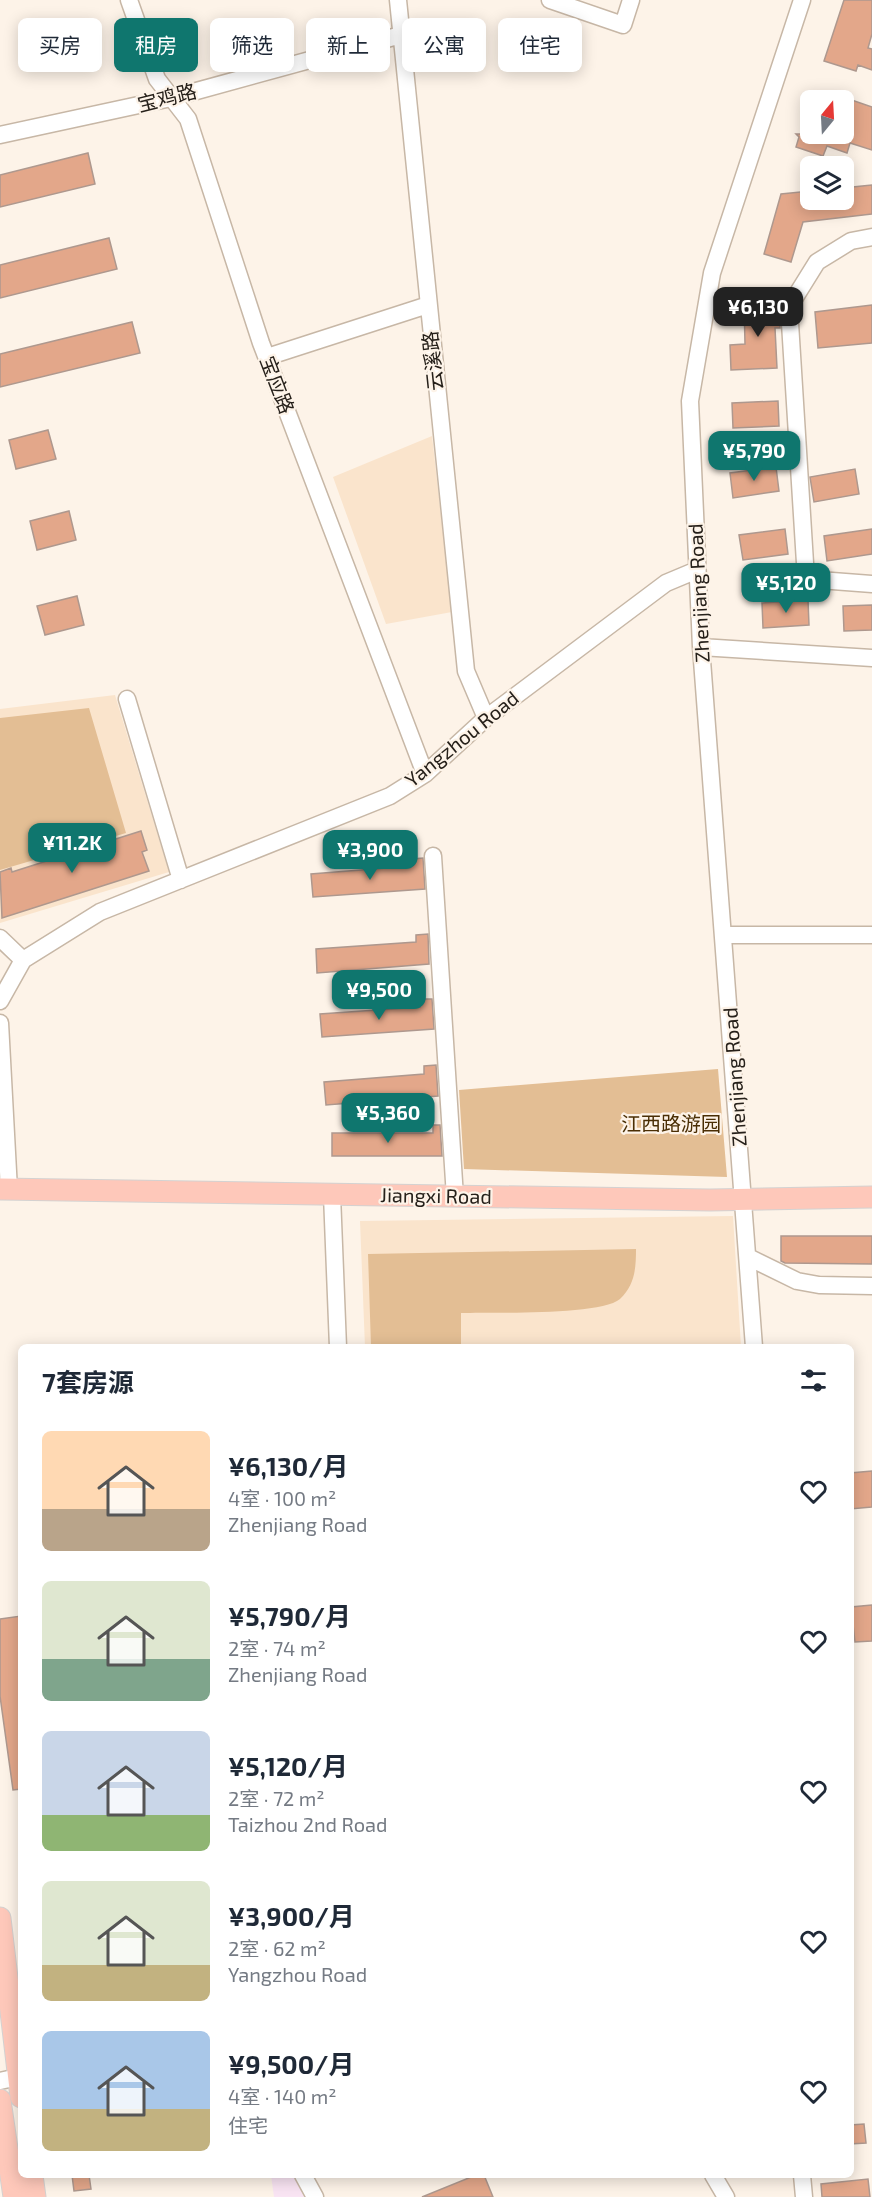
<!DOCTYPE html>
<html lang="zh">
<head>
<meta charset="utf-8">
<style>
  :root { --surface:#fff; --page:#f6f6f7; --text:#1f2937; --muted:#747a83; --accent:#0f766e }
  body { margin:0; font-family:"Exo 2","Noto Sans SC",sans-serif; background:var(--page); color:var(--text); height:100vh; display:flex; flex-direction:column; font-size:22px; white-space:nowrap }
  * { box-sizing:border-box; margin:0 }
  p { font-size:20px; color:var(--muted) }
  .icon { flex:none; width:33px; height:33px; fill:none; stroke:currentColor; stroke-width:2; stroke-linecap:round; stroke-linejoin:round }
  .map { position:relative; flex:1; overflow:hidden }
  .details { position:absolute; left:18px; top:1344px; width:836px; height:834px; display:flex; flex-direction:column; background:var(--surface); border-radius:9px; box-shadow:0 3px 15px #0003 }
  .details>* { flex:none }
  .banner { position:absolute; left:18px; top:18px; width:837px; height:54px; display:flex; gap:12px }
  .needle { width:39px; rotate:18deg }
  .buttons { position:absolute; left:800px; top:90px; display:grid; gap:12px }
  .buttons a { display:grid; place-items:center; width:54px; height:54px; border-radius:9px; background:var(--surface); box-shadow:0 3px 15px #0003; font-size:30px }
  .price { position:absolute; translate:-50% -51px; padding:0 14px; border-radius:12px; background:var(--accent); color:#fff; font-size:20px; line-height:39px; filter:drop-shadow(0 2px 3px #0008) }
  .price::after { content:''; position:absolute; left:50%; top:36px; width:18px; height:14px; margin-left:-9px; background:inherit; clip-path:polygon(0 0,100% 0,50% 100%) }
  .price.on { background:#222; color:#fff }
  ul { padding:0; list-style:none }
  li { display:flex; align-items:center; gap:18px; height:150px; padding:0 24px }
  li span { display:grid; place-items:center; flex:none; width:168px; height:120px; border-radius:9px; color:#555 }
  li>.icon { margin-inline-start:auto }
  span .icon { width:72px; height:72px; fill:#fffc; stroke-width:1 }
  li b { font-size:26px }
  h2 { display:flex; justify-content:space-between; align-items:center; height:72px; padding:0 24px; font-size:26px }
  .tag { padding:0 21px; border-radius:9px; background:var(--surface); box-shadow:0 3px 15px #0003; font-size:21px; line-height:54px }
  .tag.on { background:var(--accent); color:#fff }
  .map>svg:first-child { display:block }
  .industrial { fill:#f9e4f3 }
  .built { fill:#fae4cc }
  .green { fill:#e3be94 }
  .building { fill:#e3a78a; stroke:#ae988e; stroke-width:1.5 }
  .lines { fill:none; stroke-linecap:round; stroke-linejoin:round }
  .minor-casing { stroke:#c7b7a6; stroke-width:19 }
  .major-casing { stroke:#d4d2d1; stroke-width:23 }
  .minor { stroke:#fff; stroke-width:16 }
  .major { stroke:#fec8ba; stroke-width:21 }
  .labels { text-anchor:middle; stroke-width:4.5; stroke-linejoin:round; paint-order:stroke }
  .street-label { font-size:20px; fill:#26201a; stroke:#fdf3e8 }
  .park-label { font-size:20px; fill:#4a2e04; stroke:#fdf3e8 }
</style>
</head>
<body>
<div class="map">
<svg width="872" height="2197" viewBox="0 0 872 2197">
  <rect width="100%" height="100%" fill="#fdf3e8"/>
  <!-- industrial -->
  <path class="industrial" d="M271,2175H293L304,2197H274Z"/>
  <!-- built -->
  <path class="built" d="M432,436L452,612L386,624L333,477Z
    M115,695L169,872L0,923V709Z
    M733,1216L741,1347H365L360,1221Z"/>
  <!-- green -->
  <path class="green" d="M89,708L126,833L0,870V718Z
    M718,1069L727,1177L464,1169L459,1090Z
    M636,1249C636,1268 635,1285 620,1299C600,1316 491,1312 461,1313V1347H371L368,1254Z"/>
  <!-- building -->
  <path class="building" d="M844,0H872V34L868,48L872,49V70L858,65L856,71L824,61Z
    M843,97L872,107V150L850,143L847,153L827,146L823,156L796,147L799,137L796,134H843Z
    M88,153L95,184L0,207V175Z
    M872,185V214L803,222L791,262L764,254L781,194L810,191V200H843V188Z
    M109,238L117,269L0,298V265Z
    M744,303H780V328H775L777,368L731,370L730,345L745,344Z
    M872,305V343L818,348L815,312Z
    M132,322L140,353L0,387V354Z
    M778,401L779,426L733,428L732,403Z
    M48,430L56,459L16,469L9,440Z
    M776,467L779,491L733,498L730,473Z
    M855,469L859,494L814,502L810,477Z
    M69,511L76,540L37,550L30,521Z
    M785,529L788,554L743,560L739,535Z
    M872,529V554L827,561L824,536Z
    M77,596L84,625L45,635L37,606Z
    M808,600L809,625L763,628L762,603Z
    M872,605V630L844,631L843,606Z
    M141,831L147,850L142,852L149,871L2,918L0,872L11,868L12,872Z
    M423,858L425,889L313,897L311,874L411,866V859Z
    M428,934L429,964L317,973L316,949L416,942V935Z
    M420,999H432L434,1029L322,1037L320,1014L420,1007Z
    M436,1065L438,1096L326,1105L324,1082L424,1074V1066Z
    M433,1125H440L442,1156H332V1133H433Z
    M781,1236H872V1264L785,1263L781,1261Z
    M872,1471V1507L850,1509V1473Z
    M872,1605V1641L855,1642L851,1607Z
    M21,1616V1789L13,1790L0,1696V1619Z
    M864,2124L866,2143L850,2144V2125Z
    M72,2175H89L91,2189L74,2191Z
    M476,2175H484L493,2197H422Z
    M868,2179L870,2197H822L821,2184Z"/>
  <g class="lines">
    <!-- minor casing -->
    <g class="minor-casing">
      <path id="minor" d="M129,0L157,79L188,119L261,343L425,774
        M398,0L466,671L486,718
        M550,0L623,25L631,0
        M0,135L171,98L401,35
        M872,237L851,241L817,262L789,307L806,579L872,584
        M267,357L428,305
        M701,647L872,658
        M127,699L181,880
        M433,856L455,1197
        M724,935H872
        M0,938L23,960
        M0,1001L23,960L100,912L390,796L425,774L486,718L666,583L697,570
        M0,1023L9,1190
        M332,1195L338,1347
        M748,1257L797,1281L819,1285L872,1286
        M754,1347L701,647L690,401L712,273L802,0
        M0,2081L18,2077
        M303,2175L315,2197
        M713,2175L726,2197
        M802,2175L804,2197"/>
    </g>
    <!-- major casing -->
    <g class="major-casing">
      <path id="major" d="M0,1189L710,1200L872,1197
        M0,1918L21,2097
        M0,2100L14,2197
        M32,2175L35,2197"/>
    </g>
    <!-- minor -->
    <use href="#minor" class="minor"/>
    <!-- major -->
    <use href="#major" class="major"/>
  </g>
  <g class="labels">
    <!-- street labels -->
    <g class="street-label">
      <text transform="translate(167 98) rotate(-14)" y="7">宝鸡路</text>
      <text transform="translate(433 361) rotate(-96)" y="7">云溪路</text>
      <text transform="translate(277 385) rotate(69)" y="7">宝应路</text>
      <text transform="translate(699 593) rotate(-93)" y="7">Zhenjiang Road</text>
      <text transform="translate(462 739) rotate(-39)" y="7">Yangzhou Road</text>
      <text transform="translate(735 1077) rotate(-94)" y="7">Zhenjiang Road</text>
      <text transform="translate(436 1196) rotate(1)" y="7">Jiangxi Road</text>
    </g>
    <!-- park labels -->
    <g class="park-label">
      <text x="671" y="1131">江西路游园</text>
    </g>
  </g>
</svg>
<div class="buttons">
<a><svg class="needle" viewBox="-14 -14 28 28"><path d="M0-13l5 13h-10z" fill="#e53935"/><path d="M0 13l5-13h-10z" fill="#747a83"/></svg></a>
<a><svg class="icon" aria-label="layers" viewBox="0 0 24 24"><path d="M12 4l9 5-9 5-9-5zM3 14l9 5 9-5"/></svg></a>
</div>
<b class="price on" style="left:758px;top:338px">¥6,130</b>
<b class="price" style="left:754px;top:482px">¥5,790</b>
<b class="price" style="left:786px;top:614px">¥5,120</b>
<b class="price" style="left:72px;top:874px">¥11.2K</b>
<b class="price" style="left:370px;top:881px">¥3,900</b>
<b class="price" style="left:379px;top:1021px">¥9,500</b>
<b class="price" style="left:388px;top:1144px">¥5,360</b>
<div class="banner">
<a class="tag">买房</a>
<a class="tag on">租房</a>
<a class="tag">筛选</a>
<a class="tag">新上</a>
<a class="tag">公寓</a>
<a class="tag">住宅</a>
</div>
<section class="details">
<h2>7套房源<svg class="icon" aria-label="filters" viewBox="0 0 24 24"><path d="M4 7h16M4 17h16"/><circle cx="9" cy="7" r="2"/><circle cx="15" cy="17" r="2"/></svg></h2>
<ul>
<li><span style="background:linear-gradient(#ffd9b3 65%,#b9a48a 0)"><svg class="icon" aria-label="home" viewBox="0 0 24 24"><path d="M3 11l9-7 9 7M6 9v11h12V9"/></svg></span><div><b>¥6,130/月</b><p>4室 · 100 m²</p><p>Zhenjiang Road</p></div><svg class="icon" aria-label="heart" viewBox="0 0 24 24"><path d="M12 20l-8-8c-3-5 5-10 8-4 3-6 11-1 8 4z"/></svg></li>
<li><span style="background:linear-gradient(#dfe7d0 65%,#7fa58c 0)"><svg class="icon" aria-label="home" viewBox="0 0 24 24"><path d="M3 11l9-7 9 7M6 9v11h12V9"/></svg></span><div><b>¥5,790/月</b><p>2室 · 74 m²</p><p>Zhenjiang Road</p></div><svg class="icon" aria-label="heart" viewBox="0 0 24 24"><path d="M12 20l-8-8c-3-5 5-10 8-4 3-6 11-1 8 4z"/></svg></li>
<li><span style="background:linear-gradient(#c9d6e8 70%,#8fb573 0)"><svg class="icon" aria-label="home" viewBox="0 0 24 24"><path d="M3 11l9-7 9 7M6 9v11h12V9"/></svg></span><div><b>¥5,120/月</b><p>2室 · 72 m²</p><p>Taizhou 2nd Road</p></div><svg class="icon" aria-label="heart" viewBox="0 0 24 24"><path d="M12 20l-8-8c-3-5 5-10 8-4 3-6 11-1 8 4z"/></svg></li>
<li><span style="background:linear-gradient(#dfe7d0 70%,#c2b280 0)"><svg class="icon" aria-label="home" viewBox="0 0 24 24"><path d="M3 11l9-7 9 7M6 9v11h12V9"/></svg></span><div><b>¥3,900/月</b><p>2室 · 62 m²</p><p>Yangzhou Road</p></div><svg class="icon" aria-label="heart" viewBox="0 0 24 24"><path d="M12 20l-8-8c-3-5 5-10 8-4 3-6 11-1 8 4z"/></svg></li>
<li><span style="background:linear-gradient(#a9c7e8 65%,#c2b280 0)"><svg class="icon" aria-label="home" viewBox="0 0 24 24"><path d="M3 11l9-7 9 7M6 9v11h12V9"/></svg></span><div><b>¥9,500/月</b><p>4室 · 140 m²</p><p>住宅</p></div><svg class="icon" aria-label="heart" viewBox="0 0 24 24"><path d="M12 20l-8-8c-3-5 5-10 8-4 3-6 11-1 8 4z"/></svg></li>
</ul>
</section>
</div>
</body>
</html>
